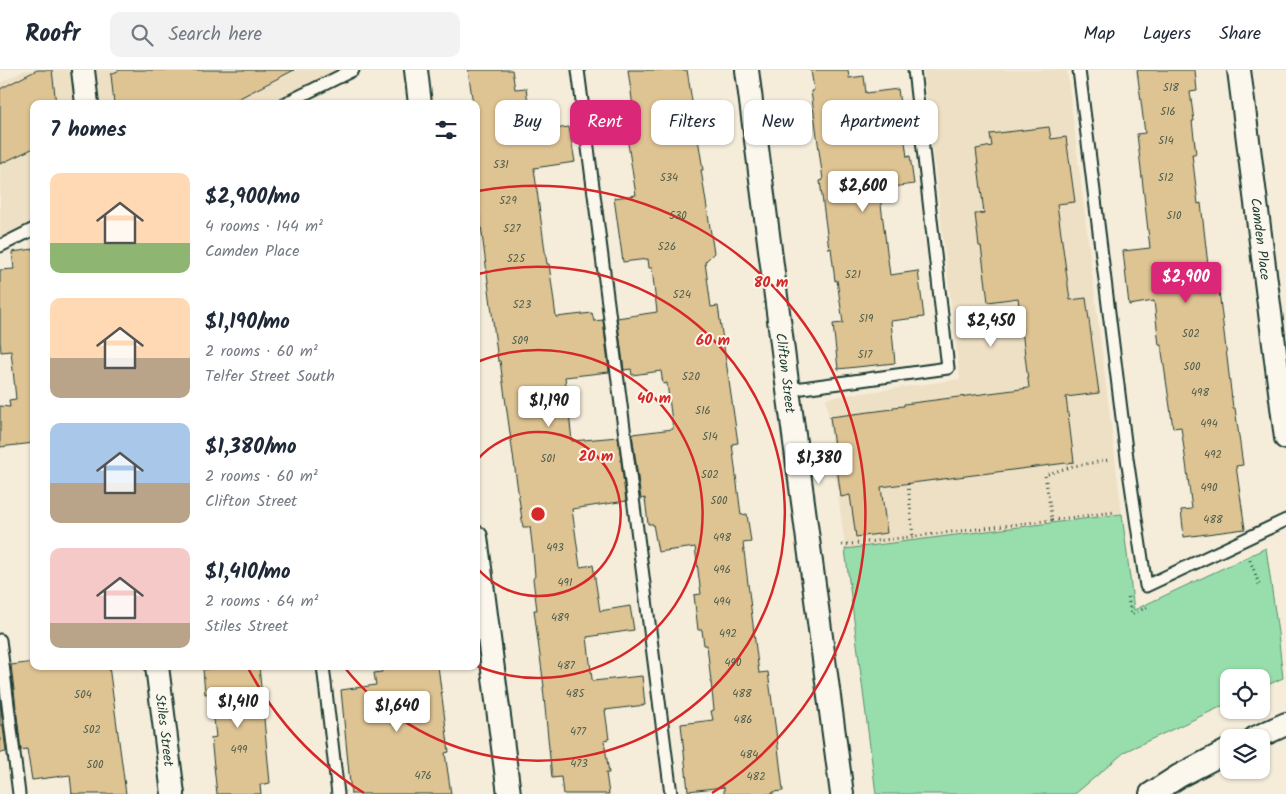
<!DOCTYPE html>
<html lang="en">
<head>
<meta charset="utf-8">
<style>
  :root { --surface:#fff; --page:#f2f2f3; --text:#1f2937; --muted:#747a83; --line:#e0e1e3; --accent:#db2777 }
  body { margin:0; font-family:Kalam,sans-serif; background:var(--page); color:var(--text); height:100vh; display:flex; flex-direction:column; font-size:19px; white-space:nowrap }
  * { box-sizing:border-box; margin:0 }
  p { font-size:16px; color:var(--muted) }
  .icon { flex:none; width:28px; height:28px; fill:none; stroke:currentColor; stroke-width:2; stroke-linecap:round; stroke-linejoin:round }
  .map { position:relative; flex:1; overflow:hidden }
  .sheet { position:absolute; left:30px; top:30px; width:450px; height:570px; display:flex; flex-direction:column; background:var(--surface); border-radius:10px; box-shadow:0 1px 4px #0004 }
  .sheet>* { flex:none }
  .banner { position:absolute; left:495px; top:30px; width:475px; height:45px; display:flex; gap:10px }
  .fabs { position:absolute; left:1220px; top:599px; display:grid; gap:10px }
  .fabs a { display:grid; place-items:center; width:50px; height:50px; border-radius:10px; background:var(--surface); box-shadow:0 1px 4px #0004; font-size:25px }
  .price { position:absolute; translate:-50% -42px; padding:0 11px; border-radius:5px; background:#fff; color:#222; font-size:16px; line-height:32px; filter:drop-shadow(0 1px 2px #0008) }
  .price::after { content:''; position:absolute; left:50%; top:30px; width:15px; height:11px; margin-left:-8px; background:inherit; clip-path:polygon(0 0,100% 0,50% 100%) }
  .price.current { background:var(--accent); color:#fff }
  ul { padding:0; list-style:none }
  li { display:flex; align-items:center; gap:15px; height:125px; padding:0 20px }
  li span { display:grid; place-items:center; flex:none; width:140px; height:100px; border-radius:10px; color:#555 }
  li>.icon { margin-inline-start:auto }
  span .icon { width:60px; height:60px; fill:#fffc; stroke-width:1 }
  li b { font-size:21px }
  h2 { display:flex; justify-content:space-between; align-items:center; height:60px; padding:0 20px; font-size:21px }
  .chip { padding:0 18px; border-radius:10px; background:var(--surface); box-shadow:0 1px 4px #0004; font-size:18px; line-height:45px }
  .chip.current { background:var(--accent); color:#fff }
  header { display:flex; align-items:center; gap:30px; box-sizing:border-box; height:70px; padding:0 25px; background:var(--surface); border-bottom:1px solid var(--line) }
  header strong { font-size:24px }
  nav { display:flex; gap:28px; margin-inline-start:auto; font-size:18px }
  .search { width:350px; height:45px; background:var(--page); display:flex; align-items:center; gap:12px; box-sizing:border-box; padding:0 18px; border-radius:10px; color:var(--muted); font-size:19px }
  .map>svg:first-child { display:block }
  .built { fill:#eee0c5 }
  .green { fill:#97deac; stroke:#5b8e70 }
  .building { fill:#dec393; stroke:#1f3d34 }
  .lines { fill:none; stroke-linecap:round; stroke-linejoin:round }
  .lane-casing { stroke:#1f3d34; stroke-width:15 }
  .street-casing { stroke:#1f3d34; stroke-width:26 }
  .path { stroke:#1f3d34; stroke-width:3; stroke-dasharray:1 4; stroke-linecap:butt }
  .lane { stroke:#fbf7ec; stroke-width:11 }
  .street { stroke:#fbf7ec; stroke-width:22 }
  .ring { fill:none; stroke:#d62828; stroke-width:2.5 }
  .labels { text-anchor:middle; stroke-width:4; stroke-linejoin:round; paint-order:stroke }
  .number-label { font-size:11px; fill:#4f5e4c }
  .street-label { font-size:14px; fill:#1f3d34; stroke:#fbf7ec }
  .centre { fill:#d62828; stroke:#fbf7ec; stroke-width:2.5 }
  .ring-label { font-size:15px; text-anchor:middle; font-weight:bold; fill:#d62828; stroke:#fbf7ec; stroke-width:4; stroke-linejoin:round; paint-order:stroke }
</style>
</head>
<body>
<header>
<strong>Roofr</strong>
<div class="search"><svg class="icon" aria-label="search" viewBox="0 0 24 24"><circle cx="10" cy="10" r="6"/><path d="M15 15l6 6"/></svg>Search here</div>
<nav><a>Map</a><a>Layers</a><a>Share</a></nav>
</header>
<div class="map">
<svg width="1286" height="724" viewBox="0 0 1286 724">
  <rect width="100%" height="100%" fill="#f5edda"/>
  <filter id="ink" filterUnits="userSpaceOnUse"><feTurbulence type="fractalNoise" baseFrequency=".02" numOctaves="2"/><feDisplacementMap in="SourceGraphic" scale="10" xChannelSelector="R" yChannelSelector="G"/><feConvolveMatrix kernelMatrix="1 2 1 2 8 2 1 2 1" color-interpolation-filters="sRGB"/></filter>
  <g filter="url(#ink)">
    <!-- built -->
    <path class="built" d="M25,0H348L281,34H34V158L0,174V13Z
      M923,0H1067L1134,540L1266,478L1278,563L1283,608L1261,618V608H1229V633L1126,681L1075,724H876L826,328L960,309Z"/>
    <!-- green -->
    <path class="green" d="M1122,444L1134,540L1266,478L1278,563L1283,608L1261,618V608H1229V633L1126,681L1075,724H876L845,479Z"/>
    <!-- building -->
    <path class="building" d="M37,0H52L56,34H34V78L0,94V19Z
      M120,0H294L228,34H114L111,4Z
      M468,0H512L515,19L526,18L532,62L569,57L575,92L534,98L545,181L547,194H549L556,247L592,243L594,251L603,250L609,302L565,307L572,371L618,367L626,431L572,439L580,497L593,495L600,541L630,536L634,560L587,567L592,609L593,611L642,606L645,635L605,640L609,669L604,670L609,703H606L609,724H563L561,707L552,708L543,617H544L534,540H537L533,509L535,506L533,482L530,457H523L500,291H498L476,116V34H473Z
      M628,0H687L703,100H701L714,183L705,192L711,237L718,236L738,373L732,374L741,445L747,444L751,472L743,473L755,571L759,603L768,602L778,677L783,721L773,722V724H724V717L688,721L681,654L713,650L711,641L714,640L707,575H704L702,560H698L694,525L701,524L695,477L658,482L653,454H648L645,428L641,429L632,364L673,359L667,313L663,314L661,301L632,305L631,299L624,300L617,248L657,242L652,198H649L648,189L623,192L614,128L636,125L627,67L637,66Z
      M811,0H848L849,8L864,6L866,23L898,19L907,87L910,86L914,114L879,119L890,205L918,201L924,247L891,251L895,293L838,299L833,254L843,253L837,210L835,211L831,178L829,179L820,111L823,110L811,21L814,20Z
      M1137,0H1195L1197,21L1190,22L1194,51H1192L1196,84H1192L1198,134L1201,133L1210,213L1218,212L1233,338H1235L1243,395L1236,396L1245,459L1184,467L1181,440L1192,439L1186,393L1181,357L1173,358L1161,275H1159L1154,231L1129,235L1123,181L1150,178L1137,64L1145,63Z
      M1049,57L1051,69L1066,67L1075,132L1057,134L1070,230L1086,228L1099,323L1066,327L1074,392L881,417L887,463L856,467L850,425L841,427L830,347L893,339V337L904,336V334L1029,318L1018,228L988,232L981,176H979L975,144L984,143L976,79L992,76L990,64Z
      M34,179V373L0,377V336L10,337L9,330L16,329L11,281L1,282L0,271V200L14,199L12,182Z
      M34,592V596H109L126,724H72L70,705L32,710L27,679L21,680L11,595Z
      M209,596H259L270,713L260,715L261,724H217L211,668L216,667L211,623L205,624L203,599H209Z
      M381,596H438L449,682L445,683L451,724H351L341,620L376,615L374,603L382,602Z
      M0,631L6,682L0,683Z"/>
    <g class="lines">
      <!-- lane casing -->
      <g class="lane-casing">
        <path id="lane" d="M578,0L671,724
          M1079,0L1127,388L1146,516L1286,450
          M284,34L353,0
          M0,176L34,159
          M788,320L948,298L914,0
          M0,570L19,724
          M323,596L338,724"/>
      </g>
      <!-- street casing -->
      <g class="street-casing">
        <path id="street" d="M83,0L87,34
          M416,0L420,34
          M747,0L788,320L842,724
          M1239,0L1286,368
          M476,467L509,724
          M157,596L173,724
          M1255,668L1286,654
          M1151,724L1179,706L1229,680"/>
      </g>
      <!-- path -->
      <path class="path" d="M908,414L913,467
        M1052,450L1115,442
        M842,475L1052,450L1045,405L1073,396L1109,390
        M1250,490L1260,517
        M1128,527L1131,545L1149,536"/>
      <!-- lane -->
      <use href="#lane" class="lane"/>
      <!-- street -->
      <use href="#street" class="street"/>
    </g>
  </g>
  <!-- distance rings -->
  <g class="ring">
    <path d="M477 390A82 82 0 1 1 477 498"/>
    <path d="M477 292A164 164 0 1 1 477 596"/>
    <path d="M478 204A247 247 0 1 1 345 598"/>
    <path d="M364 723A329 329 0 0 1 248 598M478 121A329 329 0 0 1 712 723"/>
  </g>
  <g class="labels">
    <!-- number labels -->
    <g class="number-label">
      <text x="1171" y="21">518</text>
      <text x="1168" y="45">516</text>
      <text x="1166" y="74">514</text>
      <text x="501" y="98">531</text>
      <text x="669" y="111">534</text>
      <text x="1166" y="111">512</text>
      <text x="508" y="134">529</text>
      <text x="678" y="149">530</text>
      <text x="1174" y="149">510</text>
      <text x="512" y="162">527</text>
      <text x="667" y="180">526</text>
      <text x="516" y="192">525</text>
      <text x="853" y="208">521</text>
      <text x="682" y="228">524</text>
      <text x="522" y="238">523</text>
      <text x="866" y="252">519</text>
      <text x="1191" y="267">502</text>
      <text x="520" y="274">509</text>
      <text x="865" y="288">517</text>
      <text x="1192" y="300">500</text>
      <text x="691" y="310">520</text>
      <text x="1200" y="326">498</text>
      <text x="703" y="344">516</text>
      <text x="1209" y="357">494</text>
      <text x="710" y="370">514</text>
      <text x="1213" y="388">492</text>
      <text x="548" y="392">501</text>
      <text x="710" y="408">502</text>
      <text x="1209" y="421">490</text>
      <text x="719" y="434">500</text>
      <text x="1213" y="453">488</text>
      <text x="722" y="471">498</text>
      <text x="555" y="481">493</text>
      <text x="722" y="503">496</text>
      <text x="565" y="516">491</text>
      <text x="722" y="535">494</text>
      <text x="560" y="551">489</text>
      <text x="728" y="567">492</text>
      <text x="733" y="596">490</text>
      <text x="566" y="599">487</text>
      <text x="575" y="627">485</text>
      <text x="742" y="627">488</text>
      <text x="83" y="628">504</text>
      <text x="743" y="653">486</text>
      <text x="92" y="663">502</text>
      <text x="578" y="665">477</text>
      <text x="239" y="683">499</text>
      <text x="749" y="688">484</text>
      <text x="579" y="697">473</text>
      <text x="95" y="698">500</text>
      <text x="423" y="709">476</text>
      <text x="756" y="710">482</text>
    </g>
    <!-- street labels -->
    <g class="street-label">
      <text transform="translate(1261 169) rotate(83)" y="5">Camden Place</text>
      <text transform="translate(786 303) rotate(83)" y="5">Clifton Street</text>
      <text transform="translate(165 660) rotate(83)" y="5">Stiles Street</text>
    </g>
  </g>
  <circle cx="538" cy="444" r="8" class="centre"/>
  <g class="ring-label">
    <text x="771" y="217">80 m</text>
    <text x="713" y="275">60 m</text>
    <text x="654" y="333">40 m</text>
    <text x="596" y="391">20 m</text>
  </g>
</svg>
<div class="fabs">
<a><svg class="icon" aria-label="locate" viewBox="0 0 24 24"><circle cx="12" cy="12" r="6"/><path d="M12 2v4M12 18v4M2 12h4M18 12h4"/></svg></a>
<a><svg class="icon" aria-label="layers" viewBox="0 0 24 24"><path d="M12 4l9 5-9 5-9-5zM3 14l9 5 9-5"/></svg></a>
</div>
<b class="price" style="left:863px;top:143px">$2,600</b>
<b class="price current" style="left:1186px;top:234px">$2,900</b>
<b class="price" style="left:991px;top:278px">$2,450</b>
<b class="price" style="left:549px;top:358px">$1,190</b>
<b class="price" style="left:819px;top:415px">$1,380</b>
<b class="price" style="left:238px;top:659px">$1,410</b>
<b class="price" style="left:397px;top:663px">$1,640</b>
<div class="banner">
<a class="chip">Buy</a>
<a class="chip current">Rent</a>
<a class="chip">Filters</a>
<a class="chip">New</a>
<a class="chip">Apartment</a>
</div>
<section class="sheet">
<h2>7 homes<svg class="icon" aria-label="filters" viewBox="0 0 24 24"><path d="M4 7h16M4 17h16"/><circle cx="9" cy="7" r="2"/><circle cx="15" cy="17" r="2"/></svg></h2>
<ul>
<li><span style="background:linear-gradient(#ffd9b3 70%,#8fb573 0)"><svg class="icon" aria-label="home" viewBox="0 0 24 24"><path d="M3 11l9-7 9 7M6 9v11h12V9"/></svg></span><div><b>$2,900/mo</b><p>4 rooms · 144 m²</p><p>Camden Place</p></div></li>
<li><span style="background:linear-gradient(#ffd9b3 60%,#b9a48a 0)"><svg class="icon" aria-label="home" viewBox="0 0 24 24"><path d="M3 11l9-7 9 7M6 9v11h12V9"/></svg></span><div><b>$1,190/mo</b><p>2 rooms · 60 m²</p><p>Telfer Street South</p></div></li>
<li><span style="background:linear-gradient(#a9c7e8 60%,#b9a48a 0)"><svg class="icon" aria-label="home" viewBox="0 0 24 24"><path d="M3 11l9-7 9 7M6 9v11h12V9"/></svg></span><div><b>$1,380/mo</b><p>2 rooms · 60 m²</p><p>Clifton Street</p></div></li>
<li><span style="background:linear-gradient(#f6c9c9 75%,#b9a48a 0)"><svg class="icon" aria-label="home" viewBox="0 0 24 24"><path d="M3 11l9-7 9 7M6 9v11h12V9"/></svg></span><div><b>$1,410/mo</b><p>2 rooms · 64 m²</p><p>Stiles Street</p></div></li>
</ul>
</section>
</div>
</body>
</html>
